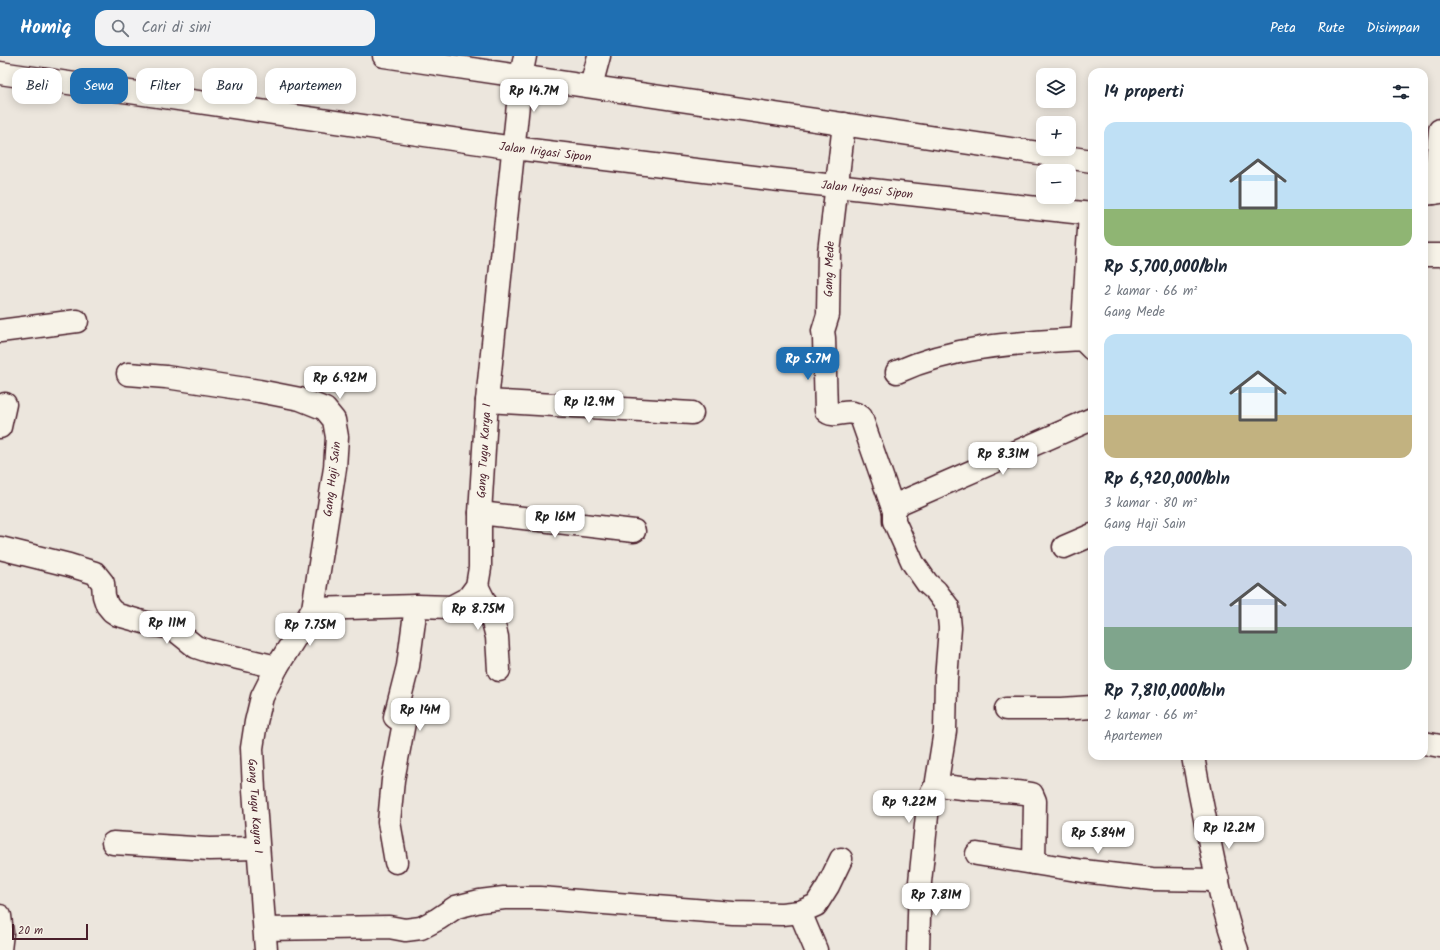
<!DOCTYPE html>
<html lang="id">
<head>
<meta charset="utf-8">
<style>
  :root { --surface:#fff; --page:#f2f2f3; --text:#1f2937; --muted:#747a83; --accent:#1f6fb2 }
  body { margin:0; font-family:Kalam,sans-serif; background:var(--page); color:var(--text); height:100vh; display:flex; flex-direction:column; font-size:15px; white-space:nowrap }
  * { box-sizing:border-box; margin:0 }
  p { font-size:13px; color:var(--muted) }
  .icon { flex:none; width:22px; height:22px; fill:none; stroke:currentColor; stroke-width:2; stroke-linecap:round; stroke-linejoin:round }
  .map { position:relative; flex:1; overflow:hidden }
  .side { position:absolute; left:1088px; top:12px; width:340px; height:692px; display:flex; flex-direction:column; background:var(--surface); border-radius:12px; box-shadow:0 2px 10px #0003 }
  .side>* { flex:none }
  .banner { position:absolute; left:12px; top:12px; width:380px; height:36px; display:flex; gap:8px }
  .buttons { position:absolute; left:1036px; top:12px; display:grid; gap:8px }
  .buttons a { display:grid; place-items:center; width:40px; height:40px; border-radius:8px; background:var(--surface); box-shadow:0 2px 10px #0003; font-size:20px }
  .scale { position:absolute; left:12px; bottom:10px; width:76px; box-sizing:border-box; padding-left:4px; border:2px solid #4a1f2b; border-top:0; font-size:11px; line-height:14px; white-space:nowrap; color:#4a1f2b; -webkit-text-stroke:3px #f7f3e8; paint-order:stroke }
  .price { position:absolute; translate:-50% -34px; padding:0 9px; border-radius:8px; background:#fff; color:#222; font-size:13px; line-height:26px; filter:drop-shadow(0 1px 2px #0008) }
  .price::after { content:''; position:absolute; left:50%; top:24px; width:12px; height:9px; margin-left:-6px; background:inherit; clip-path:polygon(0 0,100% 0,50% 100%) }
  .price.current { background:var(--accent); color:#fff }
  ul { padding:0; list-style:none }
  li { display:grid; align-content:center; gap:8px; height:212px; padding:0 16px }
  li span { display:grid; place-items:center; height:124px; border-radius:12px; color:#555 }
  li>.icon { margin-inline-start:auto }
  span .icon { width:72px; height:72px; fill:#fffc; stroke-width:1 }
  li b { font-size:17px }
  h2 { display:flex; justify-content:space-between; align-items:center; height:48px; padding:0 16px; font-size:17px }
  .tag { padding:0 14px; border-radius:12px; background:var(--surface); box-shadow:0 2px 10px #0003; font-size:14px; line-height:36px }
  .tag.current { background:var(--accent); color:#fff }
  header { display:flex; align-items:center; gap:24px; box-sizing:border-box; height:56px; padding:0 20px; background:var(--accent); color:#fff }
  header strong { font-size:19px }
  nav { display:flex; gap:22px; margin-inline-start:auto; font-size:14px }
  .search { width:280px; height:36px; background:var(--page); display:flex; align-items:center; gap:10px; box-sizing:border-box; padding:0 14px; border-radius:12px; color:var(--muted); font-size:15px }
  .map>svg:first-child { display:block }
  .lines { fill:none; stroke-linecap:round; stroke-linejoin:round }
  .street-casing { stroke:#4a1f2b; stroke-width:25 }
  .secondary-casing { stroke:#4a1f2b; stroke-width:25 }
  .street { stroke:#f7f3e8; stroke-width:22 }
  .secondary { stroke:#f7f3e8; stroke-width:22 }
  .labels { text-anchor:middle; stroke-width:3; stroke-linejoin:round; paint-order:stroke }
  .street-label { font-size:12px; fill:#4a1f2b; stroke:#f7f3e8 }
</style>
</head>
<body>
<header>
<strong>Homiq</strong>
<div class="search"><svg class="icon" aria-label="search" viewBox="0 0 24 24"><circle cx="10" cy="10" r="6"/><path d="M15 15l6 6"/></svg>Cari di sini</div>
<nav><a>Peta</a><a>Rute</a><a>Disimpan</a></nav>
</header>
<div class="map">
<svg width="1440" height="894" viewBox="0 0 1440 894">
  <rect width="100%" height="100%" fill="#ece6dd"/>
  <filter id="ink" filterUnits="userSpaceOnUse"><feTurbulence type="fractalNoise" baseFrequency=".025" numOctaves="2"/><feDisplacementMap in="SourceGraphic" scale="8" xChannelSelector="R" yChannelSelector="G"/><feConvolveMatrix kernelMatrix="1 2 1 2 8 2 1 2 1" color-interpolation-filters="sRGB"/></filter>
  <g filter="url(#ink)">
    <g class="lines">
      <!-- street casing -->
      <g class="street-casing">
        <g id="street">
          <path d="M591,30L599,0"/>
          <path d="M844,68L829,196L828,259L823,275L824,282L826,355C834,364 848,350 861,361L894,455"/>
          <path d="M1434,137L1440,74"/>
          <path d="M0,275L77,265"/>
          <path d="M1082,283L1090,158"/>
          <path d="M897,316C957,289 1017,287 1082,283L1092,293"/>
          <path id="s1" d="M128,318L166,321L259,335L300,343L325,353L334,364L337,381L335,412L313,553L277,611L262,641L256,666L252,692L254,734L266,894"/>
          <path d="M487,345L692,357"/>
          <path d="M0,371L5,348"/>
          <path d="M480,457L634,475"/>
          <path d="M1064,491L1092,479"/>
          <path d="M0,492L69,509L95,517L103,527L104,540L107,549L112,555L118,559L154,569L167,571L176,575L196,591L208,595L277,611"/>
          <path d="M477,530L491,558L497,581L499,614"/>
          <path id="s2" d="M313,553L416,550L451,551L468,542L477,530L480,512V457L487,345L521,20L525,0"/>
          <path d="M1006,653H1062L1092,651"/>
          <path d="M1424,687L1440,690"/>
          <path d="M1193,700C1198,731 1205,762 1211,793C1218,827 1225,861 1237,894"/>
          <path d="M113,787L209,793L258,792"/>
          <path d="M977,798L1083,815L1152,823L1218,824"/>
          <path d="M396,806L389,766L393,724L404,667L395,661L408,610L416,550"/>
          <path d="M1034,807L1035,745L1032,738C1001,733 970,735 939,729L937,725L945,675L946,623L950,572L948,551L936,535L927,527L913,507L894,465V455L900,447L1092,363"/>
          <path d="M800,856L816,894"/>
          <path d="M0,860L2,877L0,894"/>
          <path d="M265,873L389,871L405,874L421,872L438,863L456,851L480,845L504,842H540L733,857L782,858L800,856L816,849L828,830L841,803"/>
          <path d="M918,894L920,826L928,750L932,735L939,729"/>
        </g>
      </g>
      <!-- secondary casing -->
      <g class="secondary-casing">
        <g id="secondary">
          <path d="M384,0L1092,105"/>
          <path id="s3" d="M0,17L514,92L762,122L1092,158"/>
          <path d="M1424,138L1440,136"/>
          <path d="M1424,199H1440"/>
        </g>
      </g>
      <!-- street -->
      <use href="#street" class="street"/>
      <!-- secondary -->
      <use href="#secondary" class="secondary"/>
    </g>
  </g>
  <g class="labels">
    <!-- street labels -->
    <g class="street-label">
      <text dy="4" stroke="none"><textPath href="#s3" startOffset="551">Jalan Irigasi Sipon</textPath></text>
      <text dy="4" stroke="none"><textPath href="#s3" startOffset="875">Jalan Irigasi Sipon</textPath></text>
      <text transform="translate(829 213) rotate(-88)" y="4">Gang Mede</text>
      <text dy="4" stroke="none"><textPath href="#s2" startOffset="308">Gang Tugu Karya I</textPath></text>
      <text transform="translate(332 423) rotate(-83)" y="4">Gang Haji Sain</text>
      <text dy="4" stroke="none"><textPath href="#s1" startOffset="618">Gang Tugu Kayra I</textPath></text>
    </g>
  </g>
</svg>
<div class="buttons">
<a><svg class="icon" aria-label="layers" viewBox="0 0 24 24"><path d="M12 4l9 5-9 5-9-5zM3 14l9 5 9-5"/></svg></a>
<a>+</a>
<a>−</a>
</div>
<div class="scale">20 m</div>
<b class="price" style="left:534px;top:57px">Rp 14.7M</b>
<b class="price current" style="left:808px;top:325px">Rp 5.7M</b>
<b class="price" style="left:340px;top:344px">Rp 6.92M</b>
<b class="price" style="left:589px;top:368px">Rp 12.9M</b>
<b class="price" style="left:1003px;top:420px">Rp 8.31M</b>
<b class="price" style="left:555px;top:483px">Rp 16M</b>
<b class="price" style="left:478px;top:575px">Rp 8.75M</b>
<b class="price" style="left:167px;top:589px">Rp 11M</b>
<b class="price" style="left:310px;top:591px">Rp 7.75M</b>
<b class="price" style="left:420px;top:676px">Rp 14M</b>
<b class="price" style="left:909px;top:768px">Rp 9.22M</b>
<b class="price" style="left:1229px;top:794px">Rp 12.2M</b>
<b class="price" style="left:1098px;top:799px">Rp 5.84M</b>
<b class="price" style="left:936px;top:861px">Rp 7.81M</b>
<div class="banner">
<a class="tag">Beli</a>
<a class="tag current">Sewa</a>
<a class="tag">Filter</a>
<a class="tag">Baru</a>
<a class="tag">Apartemen</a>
</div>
<section class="side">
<h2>14 properti<svg class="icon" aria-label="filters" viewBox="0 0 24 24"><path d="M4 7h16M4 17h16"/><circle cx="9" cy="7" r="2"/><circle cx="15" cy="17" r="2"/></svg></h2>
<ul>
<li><span style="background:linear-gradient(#bfe0f5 70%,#8fb573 0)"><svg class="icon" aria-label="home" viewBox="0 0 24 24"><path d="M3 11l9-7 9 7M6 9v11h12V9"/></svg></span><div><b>Rp 5,700,000/bln</b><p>2 kamar · 66 m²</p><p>Gang Mede</p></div></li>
<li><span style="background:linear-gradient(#bfe0f5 65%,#c2b280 0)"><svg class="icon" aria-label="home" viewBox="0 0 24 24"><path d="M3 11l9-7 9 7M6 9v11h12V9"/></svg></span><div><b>Rp 6,920,000/bln</b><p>3 kamar · 80 m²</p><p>Gang Haji Sain</p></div></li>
<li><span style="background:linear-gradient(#c9d6e8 65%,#7fa58c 0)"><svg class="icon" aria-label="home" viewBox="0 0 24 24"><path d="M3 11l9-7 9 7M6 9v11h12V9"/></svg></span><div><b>Rp 7,810,000/bln</b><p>2 kamar · 66 m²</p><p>Apartemen</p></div></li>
</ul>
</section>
</div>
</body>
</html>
